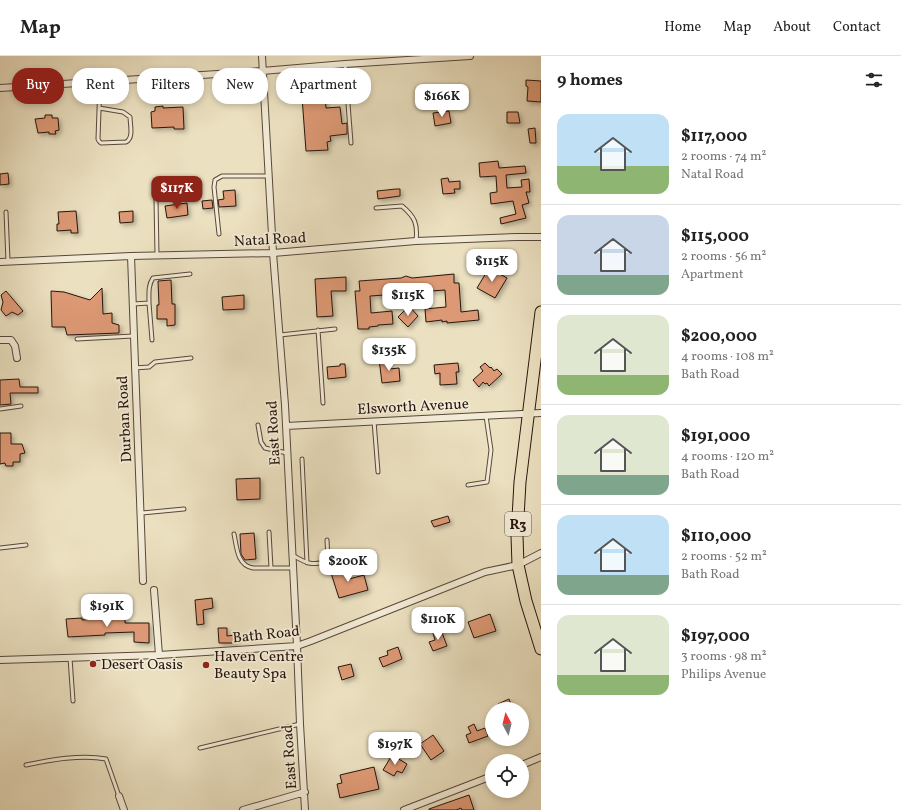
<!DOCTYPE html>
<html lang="en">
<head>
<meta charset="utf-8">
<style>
  :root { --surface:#fff; --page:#f2f2f2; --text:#222; --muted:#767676; --line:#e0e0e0; --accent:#8f2418 }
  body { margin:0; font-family:Vollkorn,serif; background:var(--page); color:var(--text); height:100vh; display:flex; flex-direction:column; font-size:15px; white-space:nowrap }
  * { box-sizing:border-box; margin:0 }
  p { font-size:13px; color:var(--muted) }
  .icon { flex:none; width:22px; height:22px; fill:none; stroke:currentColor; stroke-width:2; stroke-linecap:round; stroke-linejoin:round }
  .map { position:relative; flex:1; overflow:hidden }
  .drawer { display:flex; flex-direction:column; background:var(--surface); width:360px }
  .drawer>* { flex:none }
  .banner { position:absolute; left:12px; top:12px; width:380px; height:36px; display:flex; gap:8px }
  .needle { width:26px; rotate:353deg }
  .controls { position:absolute; left:485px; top:646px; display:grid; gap:8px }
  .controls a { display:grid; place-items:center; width:44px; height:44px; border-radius:50%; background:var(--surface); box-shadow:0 2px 6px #0003; font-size:20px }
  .price { position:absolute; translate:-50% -34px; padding:0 9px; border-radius:8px; background:#fff; color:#222; font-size:13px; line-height:26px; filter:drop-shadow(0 1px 2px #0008) }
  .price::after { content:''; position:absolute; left:50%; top:24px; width:12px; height:9px; margin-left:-6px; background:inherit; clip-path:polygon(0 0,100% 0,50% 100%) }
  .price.selected { background:var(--accent); color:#fff }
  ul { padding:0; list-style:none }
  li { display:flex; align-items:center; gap:12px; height:100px; padding:0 16px }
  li+li { border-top:1px solid var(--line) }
  li span { display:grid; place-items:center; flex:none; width:112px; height:80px; border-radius:12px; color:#555 }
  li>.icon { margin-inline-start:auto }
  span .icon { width:48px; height:48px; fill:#fffc; stroke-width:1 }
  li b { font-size:17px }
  h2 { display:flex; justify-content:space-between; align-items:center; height:48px; padding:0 16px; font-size:17px }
  .pill { padding:0 14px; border-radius:16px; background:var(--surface); box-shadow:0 2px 6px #0003; font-size:14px; line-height:36px }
  .pill.selected { background:var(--accent); color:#fff }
  header { display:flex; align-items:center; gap:24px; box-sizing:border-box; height:56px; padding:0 20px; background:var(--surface); border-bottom:1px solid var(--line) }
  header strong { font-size:19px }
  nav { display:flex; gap:22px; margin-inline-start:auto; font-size:14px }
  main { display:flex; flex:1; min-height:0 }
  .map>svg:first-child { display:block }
  .building { fill:#dd9975; stroke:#27150d; filter:url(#shadow) }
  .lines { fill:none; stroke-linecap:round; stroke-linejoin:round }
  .lane-casing { stroke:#58483a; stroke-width:5 }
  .street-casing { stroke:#58483a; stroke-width:8 }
  .highway-casing { stroke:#27150d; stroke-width:13 }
  .lane { stroke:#f2ebd6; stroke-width:3 }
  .street { stroke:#f2ebd6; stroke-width:6 }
  .highway { stroke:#ebe0c0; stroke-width:11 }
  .poi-dot { fill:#8f2418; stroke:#f2ebd6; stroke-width:1.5 }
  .labels { text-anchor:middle; stroke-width:3.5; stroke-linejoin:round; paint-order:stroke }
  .shield { fill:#f2ebd6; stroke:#645549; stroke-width:1 }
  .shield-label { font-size:14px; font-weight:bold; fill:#27150d }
  .street-label { font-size:15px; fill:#27150d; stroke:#f2ebd6 }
  .poi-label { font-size:15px; fill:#27150d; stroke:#f2ebd6; text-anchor:start }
</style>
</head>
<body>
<header>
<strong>Map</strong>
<nav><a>Home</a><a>Map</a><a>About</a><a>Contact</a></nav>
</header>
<main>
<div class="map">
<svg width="541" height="754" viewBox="0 0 541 754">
  <defs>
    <filter id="shadow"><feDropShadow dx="2.5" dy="2.5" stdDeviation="2" flood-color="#0004"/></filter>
  </defs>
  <rect width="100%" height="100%" fill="#ebe0c0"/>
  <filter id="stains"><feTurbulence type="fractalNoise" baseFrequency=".005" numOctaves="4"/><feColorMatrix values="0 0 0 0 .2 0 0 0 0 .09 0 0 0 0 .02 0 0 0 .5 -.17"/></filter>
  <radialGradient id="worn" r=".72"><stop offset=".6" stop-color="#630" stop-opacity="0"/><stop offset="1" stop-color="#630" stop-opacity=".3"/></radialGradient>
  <!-- building -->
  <path class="building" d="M526,24L541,25V46L527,45L528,31L526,30Z
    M325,39L326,52L340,51L342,68L347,67V78L330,80L331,85L327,86L328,94L306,95L302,41Z
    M163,50V52L183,51L184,73H174V71L152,72L151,56L155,55V51Z
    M449,55L451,67L435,70L433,57Z
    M507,56H518L520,67H507Z
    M45,59H52V62H58L59,74L55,75L56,78H49V76L38,77L35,63L45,62Z
    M535,72L536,87H530L528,73Z
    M498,105L499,112L525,110L526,117L506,119L507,132L522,131L521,124L529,123L530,136H526L529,147L522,149L526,162L501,168L500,162L516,158L513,145L491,148L490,137L497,136L496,120L480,121L479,107Z
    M8,117L9,128L0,129V118Z
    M448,122L449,126L460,125V133H454L455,137L443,138L441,123Z
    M396,133H400V140L378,143L377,135Z
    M235,134L236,150L219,151L218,144L224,143L223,135Z
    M212,144L213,152L203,153L202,145Z
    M187,147L188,159L167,162L165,150Z
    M76,155L78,177H71V174L57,175V168H59L58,156Z
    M133,155V166L120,167L119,156Z
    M489,212L507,222L495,242L477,232Z
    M454,218V227H459L461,256L478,254L479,264L447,267V265L442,266V264L426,266L425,253L446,251L445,234L417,236L414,234L406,237L400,235L398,238L370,240L371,257L392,255L393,268L378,269V270L369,271V273H358L355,235H360L359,225L401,222L406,220L412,222Z
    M346,221V235H331L333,260L317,261L315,223Z
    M171,224L172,248H175V269L167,270V263H157V249H159L158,225Z
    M102,232L103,258L112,257V267L119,269V277L67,279L65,271H52L51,235L64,236L90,244Z
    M6,235L23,255L18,259L12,256L6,260L1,254L3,246L1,239Z
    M244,239V253L223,254L222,241Z
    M409,250L418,260L408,271L398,261Z
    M386,302L389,313L399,312L400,325L382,327L379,303Z
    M458,307L459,316H456L457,328L440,329V317L435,318L434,309Z
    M485,307L490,312L491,311L494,315L497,313L502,318L489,330L487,327L485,328L483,326L479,331L473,324L483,315L480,311Z
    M340,308H345L346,321L328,323L327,311L340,310Z
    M19,323L20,331H38V337H10L11,348L0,349V324Z
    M0,377H11V388H22L25,397L20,398V406H13V410H6L5,407L0,408Z
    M260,422V443L237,444L236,423Z
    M448,460L450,466L434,471L431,465Z
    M254,477L256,503L245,504L241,498L240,478Z
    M345,510L349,523L364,519L368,534L339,542L330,514Z
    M212,542L213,552L203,554L204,568L197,569L195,544Z
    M490,558L496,575L474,582L468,566Z
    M125,561V567H149V587L134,586V576L105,577V579L68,581L66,563L82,562V564Z
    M218,572H227V580L235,579L236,587H219Z
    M441,574L447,590L433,595L429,586L435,584L433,577Z
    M398,591L402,603L383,611L379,602L388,599L387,595Z
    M351,608L354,620L342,624L338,611Z
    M509,643L513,653H500L498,648Z
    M474,668L477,675L485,672L488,680L469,687L466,679L471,677L468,671Z
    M433,679L444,695L431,704L420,688Z
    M392,699L407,708L402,717L397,715L394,720L383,714Z
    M374,711L379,733L340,742L337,728L342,727L340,719Z
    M469,739L474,754H462L461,752L456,754H429V753Z"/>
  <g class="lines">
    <!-- lane casing -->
    <g class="lane-casing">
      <path id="lane" d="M345,8L351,87
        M99,52L123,56L130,61C130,68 134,82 126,86L101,87L99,85L98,83L100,26
        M156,143L157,199
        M376,152L402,150C415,161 418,168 416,185
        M6,156L8,205
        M219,178L214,131L215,124L222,120H268
        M149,247L152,284
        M133,248L149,247C149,238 148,229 153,222L190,218
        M318,274L323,347
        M280,279L335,273
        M77,283L133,280
        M134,312L149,311L155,306L191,302
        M0,353L21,350
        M374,365L378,416
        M258,369L261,386L265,392L287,397
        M302,403L307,507
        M468,429L487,426L491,394L486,360
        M142,457L184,453
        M269,476L271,512
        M234,478C237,492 237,509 253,512H293
        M0,492L26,489
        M292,499C305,506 310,510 325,506L328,502L327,484
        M70,602L73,645
        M200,692L300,668
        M26,709C50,704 82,698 106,703L119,740"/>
    </g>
    <!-- street casing -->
    <g class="street-casing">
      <path id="street" d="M262,0L273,197L285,349L297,590L300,668L305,754
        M0,32L262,15L345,8L470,0
        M131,200L143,525
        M0,206L131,200L273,197L416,185L517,181H541
        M0,284H11L15,290L17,302
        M286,370L541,357
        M154,534L159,599
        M0,604L159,599L297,590L311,585L485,516L518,509L541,497
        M522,709L541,701
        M119,740L124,754
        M243,754L305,736
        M404,754L492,720"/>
    </g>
    <!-- highway casing -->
    <g class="highway-casing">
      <path id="highway" d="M541,256L520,426L517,480L518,509L526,545L541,593"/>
    </g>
    <!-- lane -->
    <use href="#lane" class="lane"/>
    <!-- street -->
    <use href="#street" class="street"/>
    <!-- highway -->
    <use href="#highway" class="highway"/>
  </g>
  <!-- markers -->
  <g class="poi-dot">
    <circle cx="93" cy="608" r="4"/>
    <circle cx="206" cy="609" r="4"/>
  </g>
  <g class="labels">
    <!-- shield labels -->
    <rect class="shield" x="505" y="456" width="26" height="24" rx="3"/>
    <g class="shield-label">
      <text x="518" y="473">R3</text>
    </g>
    <!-- street labels -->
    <g class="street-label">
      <text transform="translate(270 183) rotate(-3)" y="5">Natal Road</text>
      <text transform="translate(413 350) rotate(-3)" y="5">Elsworth Avenue</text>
      <text transform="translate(124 363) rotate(-93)" y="5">Durban Road</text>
      <text transform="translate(273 377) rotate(-93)" y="5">East Road</text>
      <text transform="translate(266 578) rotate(-6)" y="5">Bath Road</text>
      <text transform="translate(289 701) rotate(-94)" y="5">East Road</text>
    </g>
    <!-- poi labels -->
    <g class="poi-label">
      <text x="214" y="605">Haven Centre<tspan x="214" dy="17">Beauty Spa</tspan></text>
      <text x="101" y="613">Desert Oasis</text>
    </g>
  </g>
  <rect width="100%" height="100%" filter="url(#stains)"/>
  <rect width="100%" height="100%" fill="url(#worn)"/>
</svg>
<div class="controls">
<a><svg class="needle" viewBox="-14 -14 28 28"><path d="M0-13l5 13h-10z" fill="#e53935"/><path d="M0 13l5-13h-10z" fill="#767676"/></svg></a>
<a><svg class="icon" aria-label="locate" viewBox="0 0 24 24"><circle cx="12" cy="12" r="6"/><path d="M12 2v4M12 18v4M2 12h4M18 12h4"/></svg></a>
</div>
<b class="price" style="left:442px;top:62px">$166K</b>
<b class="price selected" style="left:177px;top:154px">$117K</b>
<b class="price" style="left:492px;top:227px">$115K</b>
<b class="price" style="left:408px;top:261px">$115K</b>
<b class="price" style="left:389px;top:316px">$135K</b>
<b class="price" style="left:348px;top:527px">$200K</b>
<b class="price" style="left:107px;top:572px">$191K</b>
<b class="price" style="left:438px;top:585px">$110K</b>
<b class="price" style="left:395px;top:710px">$197K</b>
<div class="banner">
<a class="pill selected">Buy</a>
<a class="pill">Rent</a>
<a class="pill">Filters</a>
<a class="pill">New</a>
<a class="pill">Apartment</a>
</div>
</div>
<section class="drawer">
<h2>9 homes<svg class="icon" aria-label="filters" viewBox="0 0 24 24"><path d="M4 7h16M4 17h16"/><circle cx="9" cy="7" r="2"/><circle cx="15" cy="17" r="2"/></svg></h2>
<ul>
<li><span style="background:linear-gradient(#bfe0f5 65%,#8fb573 0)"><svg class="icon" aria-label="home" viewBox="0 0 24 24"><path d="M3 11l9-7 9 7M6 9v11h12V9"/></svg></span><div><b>$117,000</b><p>2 rooms · 74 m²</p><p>Natal Road</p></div></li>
<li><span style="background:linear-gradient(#c9d6e8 75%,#7fa58c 0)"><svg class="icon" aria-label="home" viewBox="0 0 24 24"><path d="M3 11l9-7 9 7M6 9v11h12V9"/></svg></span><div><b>$115,000</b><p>2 rooms · 56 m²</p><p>Apartment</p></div></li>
<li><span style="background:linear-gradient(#dfe7d0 75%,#8fb573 0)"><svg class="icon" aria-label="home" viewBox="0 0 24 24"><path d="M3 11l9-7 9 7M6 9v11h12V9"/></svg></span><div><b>$200,000</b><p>4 rooms · 108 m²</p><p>Bath Road</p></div></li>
<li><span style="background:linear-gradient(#dfe7d0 75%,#7fa58c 0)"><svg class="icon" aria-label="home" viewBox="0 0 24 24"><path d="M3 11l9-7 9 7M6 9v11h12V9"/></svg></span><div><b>$191,000</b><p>4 rooms · 120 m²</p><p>Bath Road</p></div></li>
<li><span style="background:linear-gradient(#bfe0f5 75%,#7fa58c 0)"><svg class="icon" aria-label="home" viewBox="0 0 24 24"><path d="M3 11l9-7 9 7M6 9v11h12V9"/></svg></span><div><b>$110,000</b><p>2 rooms · 52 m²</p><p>Bath Road</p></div></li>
<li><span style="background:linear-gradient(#dfe7d0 75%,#8fb573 0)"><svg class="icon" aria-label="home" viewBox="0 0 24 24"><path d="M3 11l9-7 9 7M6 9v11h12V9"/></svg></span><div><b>$197,000</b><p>3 rooms · 98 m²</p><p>Philips Avenue</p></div></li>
</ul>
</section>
</main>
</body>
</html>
